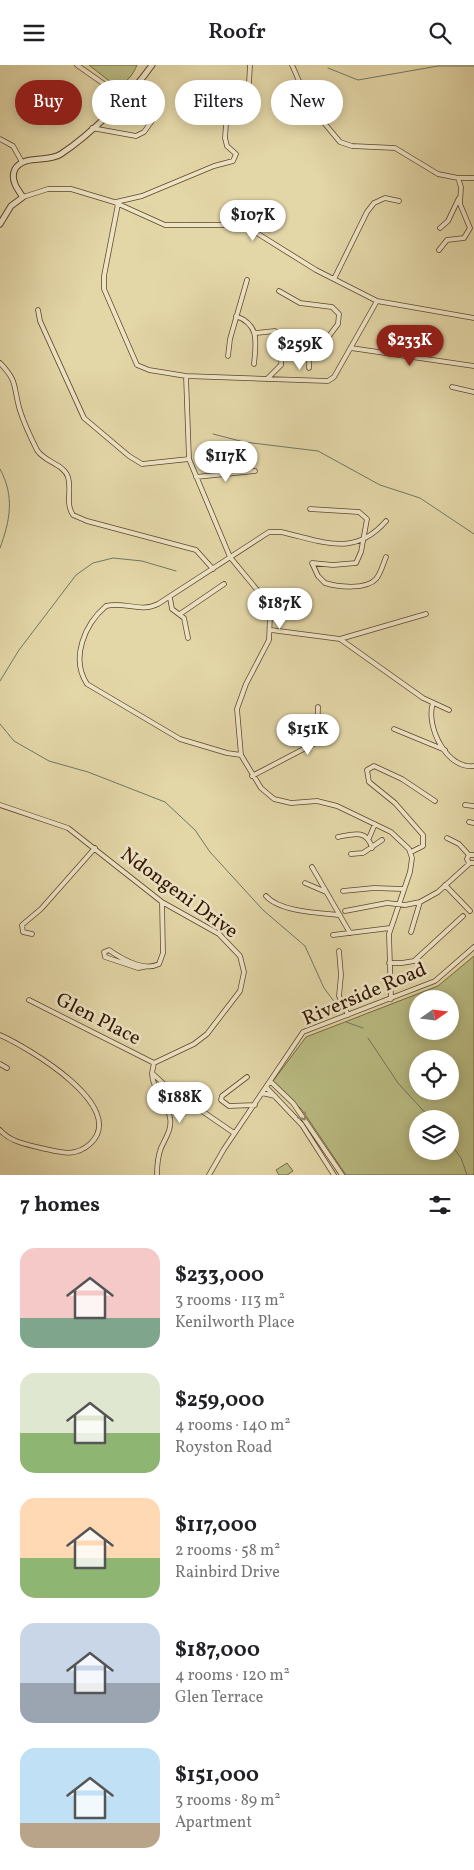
<!DOCTYPE html>
<html lang="en">
<head>
<meta charset="utf-8">
<style>
  :root { --surface:#fff; --page:#f6f6f6; --text:#202124; --muted:#757577; --accent:#8f2418 }
  body { margin:0; font-family:Vollkorn,serif; background:var(--page); color:var(--text); height:100vh; display:flex; flex-direction:column; font-size:19px; white-space:nowrap }
  * { box-sizing:border-box; margin:0 }
  p { font-size:16px; color:var(--muted) }
  .icon { flex:none; width:28px; height:28px; fill:none; stroke:currentColor; stroke-width:2; stroke-linecap:round; stroke-linejoin:round }
  .map { position:relative; height:1110px; overflow:hidden }
  .drawer { display:flex; flex-direction:column; background:var(--surface); flex:1 }
  .drawer>* { flex:none }
  .banner { position:absolute; left:15px; top:15px; width:445px; height:45px; display:flex; gap:10px }
  .needle { width:32px; rotate:76deg }
  .controls { position:absolute; left:409px; top:925px; display:grid; gap:10px }
  .controls a { display:grid; place-items:center; width:50px; height:50px; border-radius:50%; background:var(--surface); box-shadow:0 2px 12px #0003; font-size:25px }
  .price { position:absolute; translate:-50% -42px; padding:0 11px; border-radius:18px; background:#fff; color:#222; font-size:16px; line-height:32px; filter:drop-shadow(0 1px 2px #0008) }
  .price::after { content:''; position:absolute; left:50%; top:30px; width:15px; height:11px; margin-left:-8px; background:inherit; clip-path:polygon(0 0,100% 0,50% 100%) }
  .price.active { background:var(--accent); color:#fff }
  ul { padding:0; list-style:none }
  li { display:flex; align-items:center; gap:15px; height:125px; padding:0 20px }
  li span { display:grid; place-items:center; flex:none; width:140px; height:100px; border-radius:15px; color:#555 }
  li>.icon { margin-inline-start:auto }
  span .icon { width:60px; height:60px; fill:#fffc; stroke-width:1 }
  li b { font-size:21px }
  h2 { display:flex; justify-content:space-between; align-items:center; height:60px; padding:0 20px; font-size:21px }
  .pill { padding:0 18px; border-radius:22px; background:var(--surface); box-shadow:0 2px 12px #0003; font-size:18px; line-height:45px }
  .pill.active { background:var(--accent); color:#fff }
  header { display:flex; justify-content:space-between; align-items:center; height:65px; padding:0 20px; background:var(--surface); font-size:22px; font-weight:600 }
  .map>svg:first-child { display:block }
  .green { fill:#babc83; stroke:#766942; fill-rule:evenodd }
  .lines { fill:none; stroke-linecap:round; stroke-linejoin:round }
  .stream { stroke:#6e7864; stroke-width:1 }
  .minor-casing { stroke:#5f462a; stroke-width:5.5 }
  .tertiary-casing { stroke:#5f462a; stroke-width:7 }
  .minor { stroke:#ede4c6; stroke-width:4 }
  .tertiary { stroke:#ede4c6; stroke-width:5 }
  .oneway { stroke:#99876d }
  .labels { text-anchor:middle; stroke-width:5; stroke-linejoin:round; paint-order:stroke }
  .street-label { font-size:20px; fill:#331600; stroke:#ede4c6 }
</style>
</head>
<body>
<header><svg class="icon" aria-label="menu" viewBox="0 0 24 24"><path d="M4 6h16M4 12h16M4 18h16"/></svg>Roofr<svg class="icon" aria-label="search" viewBox="0 0 24 24"><circle cx="10" cy="10" r="6"/><path d="M15 15l6 6"/></svg></header>
<div class="map">
<svg width="474" height="1110" viewBox="0 0 474 1110">
  <rect width="100%" height="100%" fill="#e3d6a7"/>
  <filter id="stains"><feTurbulence type="fractalNoise" baseFrequency=".004" numOctaves="4"/><feColorMatrix values="0 0 0 0 .2 0 0 0 0 .09 0 0 0 0 .02 0 0 0 .5 -.17"/></filter>
  <radialGradient id="worn" r=".72"><stop offset=".6" stop-color="#630" stop-opacity="0"/><stop offset="1" stop-color="#630" stop-opacity=".3"/></radialGradient>
  <!-- green -->
  <path class="green" d="M89,0H137C133,10 127,17 117,22Z
    M474,891V1110H346L302,1045L273,1016L306,972L438,921ZM418,934H450V966H418ZM418,994H450V1026H418ZM418,1054H450V1086H418Z
    M287,1098L293,1106L287,1110H279L276,1105Z"/>
  <g class="lines">
    <!-- stream -->
    <path class="stream" d="M328,3L358,15L438,1H474
      M213,369L244,377L318,386L380,420L420,433L474,469
      M0,404C15,431 10,456 0,483
      M0,616L19,585L76,510L93,498L113,493L142,496L176,506
      M0,659L14,676L49,696L88,707L165,737L195,765L210,787L263,845L305,881L324,923L342,947
      M346,957L363,963
      M368,973L398,1018L431,1054
      M450,1078L461,1093L467,1110"/>
    <!-- minor casing -->
    <g class="minor-casing">
      <path id="minor" d="M77,0L124,33
        M250,0L248,36L251,45
        M292,0L310,41L340,77L352,81L395,83L438,109L458,113H474
        M92,63L136,71L144,67L159,46
        M0,74L13,81L22,97
        M23,132L48,124H71L114,137L165,160H238L255,167L316,205L377,236L474,253
        M116,137L142,131L214,101L233,96L236,89L227,81L225,73L227,45
        M118,139L104,211V224L137,300L149,305L186,311L189,394L230,492L263,532L270,550L269,575L246,619L237,644L241,690L261,723L274,734L291,738L317,736L337,741L391,767L409,784L412,793L410,807L389,869L391,934
        M440,163L448,156L459,133
        M439,185L447,175L464,173L470,163L460,139L461,122L458,113
        M334,214L367,147L374,138L385,133L399,136
        M279,226L300,238L332,242L339,249L338,259L326,275L307,271L283,273
        M38,245L40,256L84,353L129,391L142,399L189,394
        M236,251C260,260 256,277 254,299
        M256,268L275,266L283,273L281,300L267,314
        M351,283L474,301
        M228,291L230,274L247,215
        M0,298C18,317 13,320 19,342C23,357 30,371 37,385C44,397 64,399 68,412C72,425 65,438 73,450L87,456L196,485L213,504
        M309,303L310,271
        M186,311L328,316L334,312L377,236
        M452,322L474,327
        M196,412L255,406
        M310,444L359,447L367,454L361,487L356,498L333,500L312,498L318,511L325,518C338,522 366,525 376,514C381,508 383,499 386,492
        M170,533L172,544L184,553L188,573
        M180,549L224,519
        M271,565L340,574L426,549
        M340,574L423,633L449,645
        M433,638C425,661 447,705 474,701
        M394,664L445,685
        M241,690L227,688L180,674L87,619C70,593 85,559 106,541C124,536 140,548 158,539L269,467H281C322,476 354,493 386,456
        M252,711L317,677L318,642
        M0,740L68,763L162,837L219,869L240,891L244,907L240,926L207,969L194,979L154,998L152,1008L167,1022L234,1068
        M465,740L474,741
        M469,757L474,758
        M338,772C353,769 367,764 372,783
        M369,773L375,759
        M447,773L459,779L469,790
        M411,787L423,781V770L395,738L369,717L367,705L374,701L402,714L435,736
        M351,789L363,788L382,775
        M474,790H469L467,794L469,798H474
        M312,802L350,868
        M305,818L326,827
        M445,820L470,846
        M343,826L374,823L403,824
        M266,831C280,847 320,848 340,850
        M345,846L387,838L405,840L420,837L438,827L470,798
        M411,867L420,837
        M32,869L23,867L22,860L41,844L95,783
        M333,870L390,863
        M339,886L341,910L339,931L348,950
        M389,898H402L414,896L463,851
        M144,902L138,903L105,892L104,887L109,885C122,894 143,907 159,899L163,888L162,837
        M29,935L154,998
        M0,970C27,982 130,1042 90,1079C74,1093 60,1087 41,1083C25,1079 11,1077 0,1065
        M0,999L7,1003
        M152,1009C152,1024 168,1037 170,1053C172,1064 166,1072 161,1083C158,1091 157,1101 157,1110
        M247,1012L222,1031L221,1035L229,1041L255,1040
        M270,1016L293,1038L342,1110
        M266,1022L302,1060L334,1110
        M262,1028L275,1031
        M209,1110L224,1084L303,967L435,916L474,882"/>
    </g>
    <!-- tertiary casing -->
    <g class="tertiary-casing">
      <path id="tertiary" d="M0,159L11,141L23,132C17,124 10,114 15,104C24,89 48,98 61,89C90,70 132,29 152,0"/>
    </g>
    <!-- minor -->
    <use href="#minor" class="minor"/>
    <!-- tertiary -->
    <use href="#tertiary" class="tertiary"/>
  </g>
  <!-- one-way arrows -->
  <defs><path id="oneway-chevron" d="M-2-3.5L2.5 0L-2 3.5" fill="none" stroke-width="1.6" stroke-linecap="round" stroke-linejoin="round" transform="scale(1.25)"/></defs>
  <use class="oneway" href="#oneway-chevron" transform="translate(303 1052) rotate(54)"/>
  <g class="labels">
    <!-- street labels -->
    <g class="street-label">
      <text transform="translate(180 827) rotate(36)" y="7">Ndongeni Drive</text>
      <text transform="translate(364 928) rotate(-23)" y="7">Riverside Road</text>
      <text transform="translate(99 953) rotate(27)" y="7">Glen Place</text>
    </g>
  </g>
  <rect width="100%" height="100%" filter="url(#stains)"/>
  <rect width="100%" height="100%" fill="url(#worn)"/>
</svg>
<div class="controls">
<a><svg class="needle" viewBox="-14 -14 28 28"><path d="M0-13l5 13h-10z" fill="#e53935"/><path d="M0 13l5-13h-10z" fill="#757577"/></svg></a>
<a><svg class="icon" aria-label="locate" viewBox="0 0 24 24"><circle cx="12" cy="12" r="6"/><path d="M12 2v4M12 18v4M2 12h4M18 12h4"/></svg></a>
<a><svg class="icon" aria-label="layers" viewBox="0 0 24 24"><path d="M12 4l9 5-9 5-9-5zM3 14l9 5 9-5"/></svg></a>
</div>
<b class="price" style="left:253px;top:177px">$107K</b>
<b class="price active" style="left:410px;top:302px">$233K</b>
<b class="price" style="left:300px;top:306px">$259K</b>
<b class="price" style="left:226px;top:418px">$117K</b>
<b class="price" style="left:280px;top:565px">$187K</b>
<b class="price" style="left:308px;top:691px">$151K</b>
<b class="price" style="left:180px;top:1059px">$188K</b>
<div class="banner">
<a class="pill active">Buy</a>
<a class="pill">Rent</a>
<a class="pill">Filters</a>
<a class="pill">New</a>
</div>
</div>
<section class="drawer">
<h2>7 homes<svg class="icon" aria-label="filters" viewBox="0 0 24 24"><path d="M4 7h16M4 17h16"/><circle cx="9" cy="7" r="2"/><circle cx="15" cy="17" r="2"/></svg></h2>
<ul>
<li><span style="background:linear-gradient(#f6c9c9 70%,#7fa58c 0)"><svg class="icon" aria-label="home" viewBox="0 0 24 24"><path d="M3 11l9-7 9 7M6 9v11h12V9"/></svg></span><div><b>$233,000</b><p>3 rooms · 113 m²</p><p>Kenilworth Place</p></div></li>
<li><span style="background:linear-gradient(#dfe7d0 60%,#8fb573 0)"><svg class="icon" aria-label="home" viewBox="0 0 24 24"><path d="M3 11l9-7 9 7M6 9v11h12V9"/></svg></span><div><b>$259,000</b><p>4 rooms · 140 m²</p><p>Royston Road</p></div></li>
<li><span style="background:linear-gradient(#ffd9b3 60%,#8fb573 0)"><svg class="icon" aria-label="home" viewBox="0 0 24 24"><path d="M3 11l9-7 9 7M6 9v11h12V9"/></svg></span><div><b>$117,000</b><p>2 rooms · 58 m²</p><p>Rainbird Drive</p></div></li>
<li><span style="background:linear-gradient(#c9d6e8 60%,#9aa5b1 0)"><svg class="icon" aria-label="home" viewBox="0 0 24 24"><path d="M3 11l9-7 9 7M6 9v11h12V9"/></svg></span><div><b>$187,000</b><p>4 rooms · 120 m²</p><p>Glen Terrace</p></div></li>
<li><span style="background:linear-gradient(#bfe0f5 75%,#b9a48a 0)"><svg class="icon" aria-label="home" viewBox="0 0 24 24"><path d="M3 11l9-7 9 7M6 9v11h12V9"/></svg></span><div><b>$151,000</b><p>3 rooms · 89 m²</p><p>Apartment</p></div></li>
</ul>
</section>
</body>
</html>
